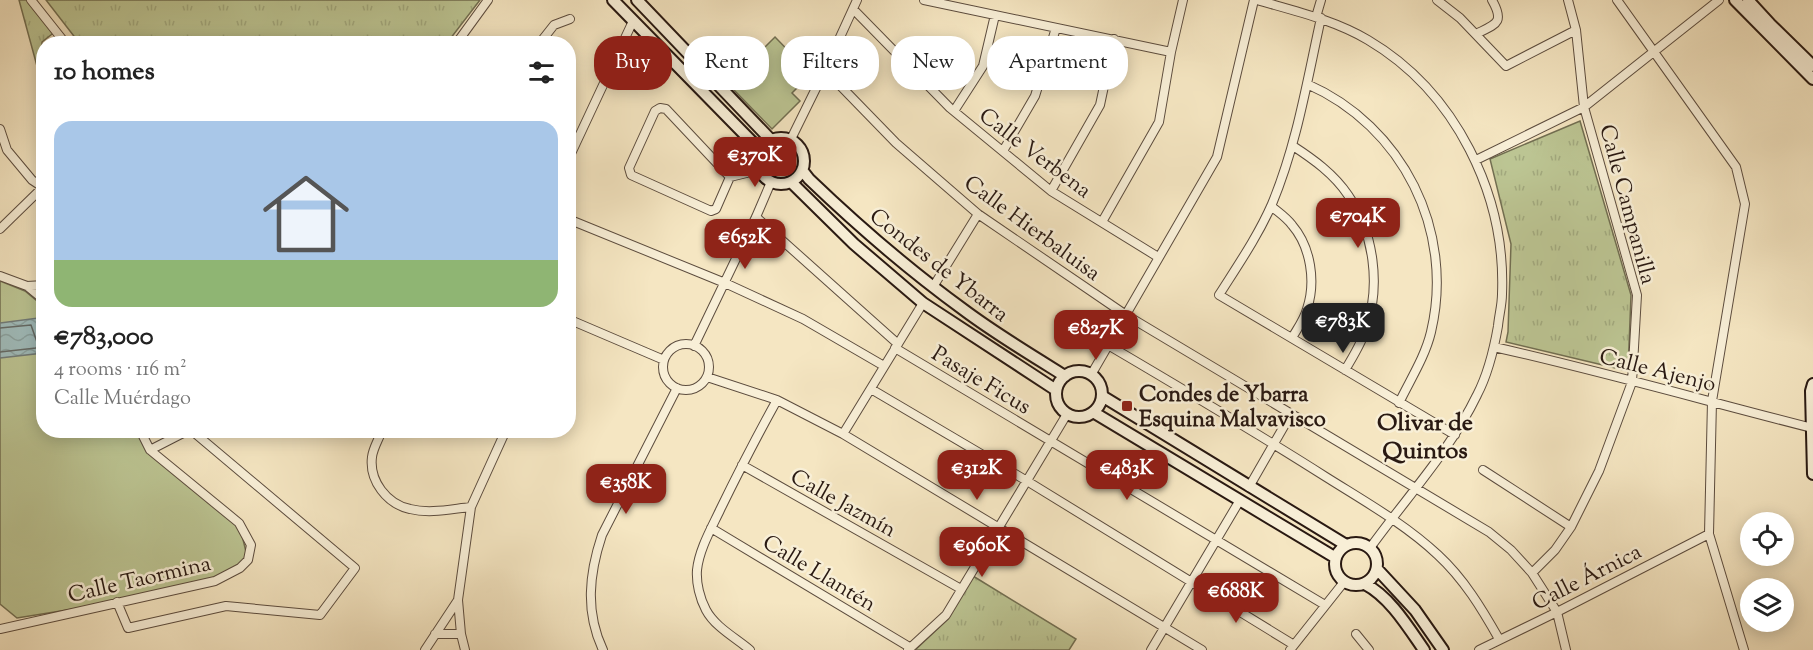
<!DOCTYPE html>
<html lang="en">
<head>
<meta charset="utf-8">
<style>
  :root { --surface:#fff; --page:#f2f2f2; --text:#222; --muted:#767676; --accent:#8f2418 }
  body { margin:0; font-family:"Sorts Mill Goudy",serif; background:var(--page); color:var(--text); height:100vh; display:flex; flex-direction:column; font-size:22px; white-space:nowrap }
  * { box-sizing:border-box; margin:0 }
  p { font-size:20px; color:var(--muted) }
  .icon { flex:none; width:33px; height:33px; fill:none; stroke:currentColor; stroke-width:2; stroke-linecap:round; stroke-linejoin:round }
  .map { position:relative; flex:1; overflow:hidden }
  .drawer { position:absolute; left:36px; top:36px; width:540px; height:402px; display:flex; flex-direction:column; background:var(--surface); border-radius:24px; box-shadow:0 3px 15px #0003 }
  .drawer>* { flex:none }
  .hud { position:absolute; left:594px; top:36px; width:570px; height:54px; display:flex; gap:12px }
  .fabs { position:absolute; left:1740px; top:512px; display:grid; gap:12px }
  .fabs a { display:grid; place-items:center; width:54px; height:54px; border-radius:50%; background:var(--surface); box-shadow:0 3px 15px #0003; font-size:30px }
  .price { position:absolute; translate:-50% -51px; padding:0 14px; border-radius:12px; background:var(--accent); color:#fff; font-size:20px; line-height:39px; filter:drop-shadow(0 2px 3px #0008) }
  .price::after { content:''; position:absolute; left:50%; top:36px; width:18px; height:14px; margin-left:-9px; background:inherit; clip-path:polygon(0 0,100% 0,50% 100%) }
  .price.active { background:#222; color:#fff }
  ul { padding:0; list-style:none }
  li { display:grid; align-content:center; gap:12px; height:318px; padding:0 18px }
  li span { display:grid; place-items:center; height:186px; border-radius:18px; color:#555 }
  li>.icon { margin-inline-start:auto }
  span .icon { width:108px; height:108px; fill:#fffc; stroke-width:1 }
  li b { font-size:26px }
  h2 { display:flex; justify-content:space-between; align-items:center; height:72px; padding:0 18px; font-size:26px }
  .pill { padding:0 21px; border-radius:24px; background:var(--surface); box-shadow:0 3px 15px #0003; font-size:21px; line-height:54px }
  .pill.active { background:var(--accent); color:#fff }
  .map>svg:first-child { display:block }
  .grass { fill:url(#grass-tufts); stroke:#726f52; stroke-width:1.5 }
  .pitch { fill:#bcc593; stroke:#726f52; stroke-width:1.5 }
  .water { fill:url(#water-waves); stroke:#707b79; stroke-width:1.5 }
  .lines { fill:none; stroke-linecap:round; stroke-linejoin:round }
  .shore { stroke:#646b68; stroke-width:1.5 }
  .street-casing { stroke:#5c4c3e; stroke-width:10 }
  .secondary-casing { stroke:#291912; stroke-width:14 }
  .street { stroke:#f8efd7; stroke-width:8 }
  .secondary { stroke:#f8efd7; stroke-width:10 }
  .poi-dot { fill:#8f2418; stroke:#f8efd7; stroke-width:2 }
  .labels { text-anchor:middle; stroke-width:5; stroke-linejoin:round; paint-order:stroke }
  .street-label { font-size:22px; fill:#291912; stroke:#f8efd7 }
  .poi-label { font-size:22px; font-weight:bold; fill:#291912; stroke:#f8efd7; text-anchor:start }
  .neighbourhood-label { font-size:24px; font-weight:bold; fill:#291912; stroke:#f8efd7 }
</style>
</head>
<body>
<div class="map">
<svg width="1813" height="650" viewBox="0 0 1813 650">
  <defs>
    <pattern id="grass-tufts" width="24" height="20" patternUnits="userSpaceOnUse" patternTransform="scale(1.5)"><rect width="24" height="20" fill="#bcc593"/><path d="M3 7l-1-3M5 7V3M7 7l1-3M15 17l-1-3M17 17v-4M19 17l1-3" fill="none" stroke="#a2a97e"/></pattern>
    <pattern id="water-waves" width="16" height="10" patternUnits="userSpaceOnUse" patternTransform="scale(1.5)"><rect width="16" height="10" fill="#a0bdbd"/><path d="M0 5q4-4 8 0t8 0" fill="none" stroke="#8aa2a1"/></pattern>
  </defs>
  <rect width="100%" height="100%" fill="#f5e6c2"/>
  <filter id="stains"><feTurbulence type="fractalNoise" baseFrequency=".00333" numOctaves="4"/><feColorMatrix values="0 0 0 0 .2 0 0 0 0 .09 0 0 0 0 .02 0 0 0 .5 -.17"/></filter>
  <radialGradient id="worn" r=".72"><stop offset=".6" stop-color="#630" stop-opacity="0"/><stop offset="1" stop-color="#630" stop-opacity=".3"/></radialGradient>
  <!-- grass -->
  <path class="grass" d="M19,0H31L56,31L42,42L43,88Z
    M46,0H480L447,43L80,44Z
    M1580,121L1631,295L1628,371L1506,342L1508,332L1511,244L1490,159Z
    M973,576L1076,639L1069,650H915L948,619Z"/>
  <!-- pitch -->
  <path class="pitch" d="M775,37L811,74L792,93L800,101L772,129L734,90L757,68L751,61Z
    M0,281L25,291L43,306L44,430L137,431L150,450L239,523L248,560L215,581L117,602L17,618L0,604Z"/>
  <!-- water -->
  <path class="water" d="M38,318L43,353L0,358V323Z"/>
  <g class="lines">
    <!-- shore -->
    <path class="shore" d="M0,328L31,325L38,345L36,348L0,352"/>
    <!-- street casing -->
    <g class="street-casing">
      <path id="street" d="M31,0L66,44
        M924,0L1171,52
        M1257,0C1295,11 1334,20 1368,40C1456,92 1506,195 1502,294C1502,305 1499,315 1498,326C1494,349 1488,374 1477,395C1450,451 1406,498 1370,548
        M1437,0L1460,18L1506,66L1576,30
        M1617,0L1736,167L1745,204L1712,401L1709,534L1744,650
        M853,9L950,108L1051,191L1158,257
        M1316,17L1321,0
        M1321,18C1307,81 1297,144 1272,204C1258,236 1238,265 1219,295L1455,435
        M1476,34C1496,24 1505,23 1492,0
        M456,44L488,0
        M539,44L554,25L570,19
        M825,70L896,143L978,214L1126,315L1489,532L1511,550L1532,573L1557,612L1566,650
        M1307,84C1403,126 1455,231 1431,332C1425,357 1410,380 1399,403
        M954,111L983,66L995,15
        M0,129L7,150L32,180L44,188
        M793,141L792,137L825,70L857,0
        M1293,146C1313,159 1334,174 1348,195C1374,233 1381,285 1366,329C1361,344 1353,357 1345,370
        M1003,151L1035,96L1056,28
        M568,160L633,21
        M1476,160L1584,107L1719,0
        M730,177L666,109L660,108L655,111L629,168L631,175L711,211L716,209L730,177L759,170
        M1051,191L1100,105L1114,39
        M1271,206C1278,212 1286,217 1292,225C1311,247 1316,282 1307,309C1304,320 1297,329 1292,338
        M756,217L898,344
        M568,219L725,283L803,319L884,366
        M1102,222L1159,122L1171,52L1183,0
        M0,229L42,188
        M0,276L27,286L44,300
        M27,286L44,285
        M933,287L978,214
        M568,319L664,360
        M663 367a23 23 0 1 1 46 0a23 23 0 1 1-46 0Z
        M1108,345C1181,388 1254,431 1326,477C1364,501 1405,524 1438,555C1464,579 1482,609 1499,639
        M694,346L756,217L771,182
        M1494,347C1601,371 1706,401 1812,428
        M895,348L1325,605
        M1091,375L1217,157L1254,0
        M707,377L777,400C757,436 738,473 720,510C711,529 699,550 697,570C696,583 700,599 706,610C715,627 736,638 750,650
        M871,389L1027,481L1294,645
        M777,400L843,434L1202,650
        M382,430C379,439 373,448 372,457C369,481 387,504 410,509C430,514 451,509 471,507
        M843,434L923,303
        M150,450L189,430
        M742,465L961,589
        M1483,470L1571,527
        M1249,487L1291,414
        M711,528L911,648
        M1532,573L1555,550L1571,527L1599,471L1632,382L1637,295L1584,107L1576,30L1568,0
        M458,600L461,634L465,650
        M117,602L128,628L226,606L320,615L355,568L191,430
        M0,629L215,581L240,568L248,560L251,545L239,523L150,450L140,430
        M435,634H461
        M1356,634L1369,650
        M425,650L458,600L471,507L506,430
        M603,650C585,612 589,574 602,535L677,388
        M908,650L946,615L1067,414
        M1151,650L1240,500
        M1290,650L1344,582
        M1479,650L1557,612L1709,534"/>
    </g>
    <!-- secondary casing -->
    <g class="secondary-casing">
      <path id="secondary" d="M613,0L758,148L759,152
        M637,0L771,140
        M1735,0L1813,79
        M1748,0L1770,24L1813,66
        M758 161a23 23 0 1 1 46 0a23 23 0 1 1-46 0Z
        M802,170L809,179C858,226 909,270 964,310C996,334 1031,355 1065,376
        M791,182L854,244L923,303L1056,390
        M1056 394a23 23 0 1 1 46 0a23 23 0 1 1-46 0Z
        M1813,384L1811,391L1813,474
        M1102,396L1346,545
        M1093,412L1336,558
        M1335 564a21 21 0 1 1 42 0a21 21 0 1 1-42 0Z
        M1377,569L1415,610L1443,650
        M1365,584C1390,597 1408,627 1424,650"/>
    </g>
    <!-- street -->
    <use href="#street" class="street"/>
    <!-- secondary -->
    <use href="#secondary" class="secondary"/>
  </g>
  <!-- markers -->
  <rect class="poi-dot" x="1121" y="400" width="12" height="12" rx="3"/>
  <g class="labels">
    <!-- street labels -->
    <g class="street-label">
      <text transform="translate(1036 152) rotate(37)" y="8">Calle Verbena</text>
      <text transform="translate(1629 204) rotate(75)" y="8">Calle Campanilla</text>
      <text transform="translate(1033 227) rotate(36)" y="8">Calle Hierbaluisa</text>
      <text transform="translate(940 264) rotate(38)" y="8">Condes de Ybarra</text>
      <text transform="translate(1658 369) rotate(14)" y="8">Calle Ajenjo</text>
      <text transform="translate(982 379) rotate(31)" y="8">Pasaje Ficus</text>
      <text transform="translate(844 502) rotate(29)" y="8">Calle Jazmín</text>
      <text transform="translate(820 572) rotate(31)" y="8">Calle Llantén</text>
      <text transform="translate(1586 576) rotate(-27)" y="8">Calle Árnica</text>
      <text transform="translate(139 578) rotate(-13)" y="8">Calle Taormina</text>
    </g>
    <!-- poi labels -->
    <g class="poi-label">
      <text x="1139" y="401">Condes de Ybarra<tspan x="1139" dy="25">Esquina Malvavisco</tspan></text>
    </g>
    <!-- neighbourhood labels -->
    <g class="neighbourhood-label">
      <text x="1425" y="430">Olivar de<tspan x="1425" dy="28">Quintos</tspan></text>
    </g>
  </g>
  <rect width="100%" height="100%" filter="url(#stains)"/>
  <rect width="100%" height="100%" fill="url(#worn)"/>
</svg>
<div class="fabs">
<a><svg class="icon" aria-label="locate" viewBox="0 0 24 24"><circle cx="12" cy="12" r="6"/><path d="M12 2v4M12 18v4M2 12h4M18 12h4"/></svg></a>
<a><svg class="icon" aria-label="layers" viewBox="0 0 24 24"><path d="M12 4l9 5-9 5-9-5zM3 14l9 5 9-5"/></svg></a>
</div>
<b class="price" style="left:755px;top:188px">€370K</b>
<b class="price" style="left:1358px;top:249px">€704K</b>
<b class="price" style="left:745px;top:270px">€652K</b>
<b class="price active" style="left:1343px;top:354px">€783K</b>
<b class="price" style="left:1096px;top:361px">€827K</b>
<b class="price" style="left:977px;top:501px">€312K</b>
<b class="price" style="left:1127px;top:501px">€483K</b>
<b class="price" style="left:626px;top:515px">€358K</b>
<b class="price" style="left:982px;top:578px">€960K</b>
<b class="price" style="left:1236px;top:624px">€688K</b>
<div class="hud">
<a class="pill active">Buy</a>
<a class="pill">Rent</a>
<a class="pill">Filters</a>
<a class="pill">New</a>
<a class="pill">Apartment</a>
</div>
<section class="drawer">
<h2>10 homes<svg class="icon" aria-label="filters" viewBox="0 0 24 24"><path d="M4 7h16M4 17h16"/><circle cx="9" cy="7" r="2"/><circle cx="15" cy="17" r="2"/></svg></h2>
<ul>
<li><span style="background:linear-gradient(#a9c7e8 75%,#8fb573 0)"><svg class="icon" aria-label="home" viewBox="0 0 24 24"><path d="M3 11l9-7 9 7M6 9v11h12V9"/></svg></span><div><b>€783,000</b><p>4 rooms · 116 m²</p><p>Calle Muérdago</p></div></li>
</ul>
</section>
</div>
</body>
</html>
